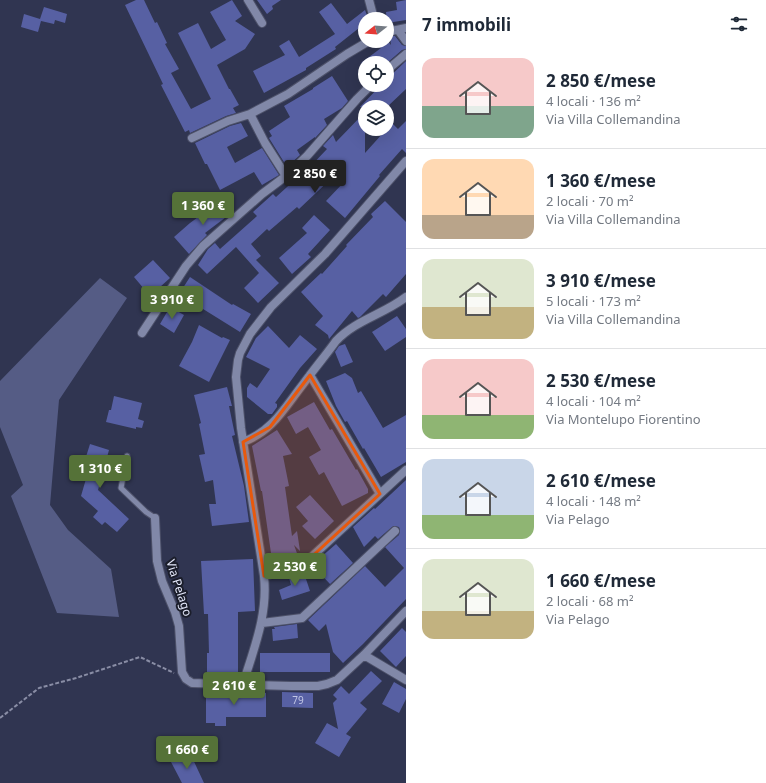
<!DOCTYPE html>
<html lang="it">
<head>
<meta charset="utf-8">
<style>
  :root { --surface:#fff; --page:#f6f6f7; --text:#1f2937; --muted:#747a83; --line:#e0e1e3; --accent:#557238 }
  body { margin:0; font-family:"Noto Sans",sans-serif; background:var(--page); color:var(--text); height:100vh; display:flex; flex-direction:column; font-size:15px; white-space:nowrap }
  * { box-sizing:border-box; margin:0 }
  p { font-size:13px; color:var(--muted) }
  .icon { flex:none; width:22px; height:22px; fill:none; stroke:currentColor; stroke-width:2; stroke-linecap:round; stroke-linejoin:round }
  .map { position:relative; flex:1; overflow:hidden }
  .panel { display:flex; flex-direction:column; background:var(--surface); width:360px }
  .panel>* { flex:none }
  .needle { width:26px; rotate:253deg }
  .fabs { position:absolute; left:358px; top:12px; display:grid; gap:8px }
  .fabs a { display:grid; place-items:center; width:36px; height:36px; border-radius:50%; background:var(--surface); box-shadow:0 4px 16px #0002; font-size:20px }
  .price { position:absolute; translate:-50% -34px; padding:0 9px; border-radius:4px; background:var(--accent); color:#fff; font-size:13px; line-height:26px; filter:drop-shadow(0 1px 2px #0008) }
  .price::after { content:''; position:absolute; left:50%; top:24px; width:12px; height:9px; margin-left:-6px; background:inherit; clip-path:polygon(0 0,100% 0,50% 100%) }
  .price.on { background:#222; color:#fff }
  ul { padding:0; list-style:none }
  li { display:flex; align-items:center; gap:12px; height:100px; padding:0 16px }
  li+li { border-top:1px solid var(--line) }
  li span { display:grid; place-items:center; flex:none; width:112px; height:80px; border-radius:12px; color:#555 }
  li>.icon { margin-inline-start:auto }
  span .icon { width:48px; height:48px; fill:#fffc; stroke-width:1 }
  li b { font-size:17px }
  h2 { display:flex; justify-content:space-between; align-items:center; height:48px; padding:0 16px; font-size:17px }
  main { display:flex; flex:1; min-height:0 }
  .map>svg:first-child { display:block }
  .green { fill:#555c85 }
  .building { fill:#5760a3 }
  .lines { fill:none; stroke-linecap:round; stroke-linejoin:round }
  .lane-casing { stroke:#4d5169; stroke-width:7 }
  .street-casing { stroke:#4d5169; stroke-width:10 }
  .path { stroke:#898da5; stroke-width:2; stroke-dasharray:4 2; stroke-linecap:butt }
  .lane { stroke:#8188a8; stroke-width:5 }
  .street { stroke:#8188a8; stroke-width:8 }
  .marked { fill:#e8590c; fill-opacity:0.2; stroke:#e8590c; stroke-width:3; stroke-linejoin:round }
  .labels { text-anchor:middle; stroke-width:4; stroke-linejoin:round; paint-order:stroke }
  .number-label { font-size:10px; fill:#c2c7e6 }
  .street-label { font-size:12px; fill:#e5e9fc; stroke:#1b1e2b }
</style>
</head>
<body>
<main>
<div class="map">
<svg width="406" height="783" viewBox="0 0 406 783">
  <rect width="100%" height="100%" fill="#303551"/>
  <!-- green -->
  <path class="green" d="M100,278L127,298L59,400L50,505L68,530L111,569L119,617L57,613L11,496L23,485L0,427V381Z"/>
  <!-- building -->
  <path class="building" d="M136,0H144L155,23L157,22L167,43L165,44L179,69L171,73L191,109L211,99L178,33L198,23L211,49L226,40L210,12L232,0L242,16L235,21L255,34L245,49L217,65L229,89H230L239,105L233,108L236,113L226,116L190,133L189,130L185,132L161,85L163,84L125,5Z
    M257,0H281L272,6L273,9L267,14Z
    M406,0V20L387,23L386,12L397,10L396,2Z
    M331,3L347,24L365,10L368,18L365,19V36L359,28L335,47L336,49L306,68V70L264,93L253,71L285,55L279,46L289,40L299,57L335,34L319,12Z
    M44,7L67,14L65,23L55,20L54,24L41,21L38,32L21,27L24,14L40,19Z
    M393,36H395L402,45L406,46V49L402,50L387,63H361L381,48L379,46L387,40L391,45L390,38Z
    M406,61V89L387,107H360L381,85H387V79Z
    M332,76L348,101L342,108L324,119L327,125L315,138V137L297,150L300,155L287,167L269,138L272,136L269,131L290,117L284,106L313,89V88Z
    M365,112V153L392,123L398,129L406,121V153L402,149L379,175L380,176L345,218L326,201L345,181L337,173L299,209L297,207L269,231L267,229L251,244L261,256L256,260L279,283L258,303L244,288L259,273L236,247L207,274L198,265L208,249L215,243L220,249L257,216L253,212L273,194L276,197L308,168V169L327,149L323,146L333,135L336,142Z
    M241,123L248,136L227,147L235,163L262,148L279,175L262,185L254,172L220,190L207,164H205L195,143L230,126Z
    M224,198L234,211L205,233L207,235L189,254L174,237L190,223Z
    M385,201L406,222V274L386,297L383,294L360,317L358,318L352,311L329,339L328,335L315,325L323,316L301,292L321,273L322,274L347,246L346,245L373,217L371,214Z
    M314,215L330,230L308,254L311,257L292,274L279,258L307,233L302,228Z
    M153,260L170,278L150,296L134,277Z
    M190,277L232,305L233,304L251,314L240,332L179,294Z
    M170,307L184,315L174,333L160,324Z
    M397,316L406,329V337L385,351L372,332Z
    M199,325L222,338L223,337L230,340L209,382L179,366L192,342Z
    M268,326L289,348L300,335L317,349L300,368L275,403L277,404V407L272,414H268L247,397V388L250,383L257,388L270,369L246,357L256,338Z
    M345,344L353,362L341,367L335,352L339,346Z
    M345,373L352,378L358,393L361,391L383,428L406,415V462L381,477L364,448L363,449L347,421L345,422L336,406L326,381Z
    M227,387L232,406H229L235,435L232,436L244,486L249,522L212,526L209,504H216L213,480L205,482L199,455L205,454L199,424L201,423L194,395Z
    M114,396L142,403L138,419L144,421L142,428L136,427V429L106,422L109,410H111Z
    M314,402L330,430L332,429L356,470L357,469L368,489V493L342,506L324,472L319,475L309,457L321,450L308,427L296,434L287,417Z
    M277,430L292,454L283,456L289,486L285,487L292,536L297,531L300,551L294,545L298,556L272,560L262,491H261L252,446Z
    M90,444L109,450L98,490L129,519L117,532L105,522L102,525L93,517L98,511L81,496L88,472L79,470L81,459L85,460Z
    M406,480V599L363,644L343,663L333,652L326,624L319,631L308,620L365,566L385,587L404,568L385,547L399,535L400,530L399,527L394,526L392,527L378,539L375,536L364,547L353,527L374,508L375,509Z
    M310,495L334,521L315,539L302,526L308,521L296,507Z
    M336,544L353,563L330,584L312,565Z
    M253,559L255,611L238,612V672H207V653H209L208,614H204L201,561Z
    M304,573L310,591L282,600L279,590L291,585L289,578Z
    M297,624L298,638L273,641L272,629H275L274,627Z
    M402,628L406,632V656L396,667L380,651Z
    M260,653H330V672H260Z
    M371,671L382,681L360,703L367,709L346,734L351,737L339,757L315,743L327,723L338,729L333,703L337,699L333,695L341,686L349,694Z
    M394,682L406,689V699L399,713L382,704Z
    M206,690H226V692L266,693V717H226V726H215V723H206Z
    M282,692L313,693V708L282,707Z
    M190,753L204,783H182L171,762Z"/>
  <g class="lines">
    <!-- lane casing -->
    <g class="lane-casing">
      <path id="lane" d="M127,456L121,488L146,512L155,518"/>
    </g>
    <!-- street casing -->
    <g class="street-casing">
      <path id="street" d="M248,0L262,23
        M369,0L374,19
        M398,30L406,41
        M387,32L406,28
        M387,70L406,54
        M250,114L265,143L286,176
        M192,138L228,121L250,114L288,94L347,54L369,41
        M142,333L186,266L203,246L262,194L286,176L307,156L357,99L371,85
        M310,375L380,494
        M243,442C273,431 285,407 304,383C314,369 326,355 336,341C356,320 384,314 406,297
        M155,518L157,561L162,581L175,612L179,626L182,672L186,679L192,683L291,686H318L327,684L337,680L364,655L406,611
        M264,576L292,569L307,561L406,470
        M262,623L302,618L395,531
        M364,655L406,680
        M243,684C254,648 268,615 264,576L241,428L236,377L238,360L240,353L250,334L271,307L325,254L406,161"/>
    </g>
    <!-- path -->
    <path class="path" d="M0,718L39,688L76,678L140,657L174,673"/>
    <!-- lane -->
    <use href="#lane" class="lane"/>
    <!-- street -->
    <use href="#street" class="street"/>
  </g>
  <!-- marked area -->
  <path class="marked" d="M310,375L380,494L307,561L264,576L243,442L270,427Z"/>
  <g class="labels">
    <!-- number labels -->
    <g class="number-label">
      <text x="298" y="704">79</text>
    </g>
    <!-- street labels -->
    <g class="street-label">
      <text transform="translate(179 588) rotate(72)" y="4">Via Pelago</text>
    </g>
  </g>
</svg>
<div class="fabs">
<a><svg class="needle" viewBox="-14 -14 28 28"><path d="M0-13l5 13h-10z" fill="#e53935"/><path d="M0 13l5-13h-10z" fill="#747a83"/></svg></a>
<a><svg class="icon" aria-label="locate" viewBox="0 0 24 24"><circle cx="12" cy="12" r="6"/><path d="M12 2v4M12 18v4M2 12h4M18 12h4"/></svg></a>
<a><svg class="icon" aria-label="layers" viewBox="0 0 24 24"><path d="M12 4l9 5-9 5-9-5zM3 14l9 5 9-5"/></svg></a>
</div>
<b class="price on" style="left:315px;top:194px">2 850 €</b>
<b class="price" style="left:203px;top:226px">1 360 €</b>
<b class="price" style="left:172px;top:320px">3 910 €</b>
<b class="price" style="left:100px;top:489px">1 310 €</b>
<b class="price" style="left:295px;top:587px">2 530 €</b>
<b class="price" style="left:234px;top:706px">2 610 €</b>
<b class="price" style="left:187px;top:770px">1 660 €</b>
</div>
<section class="panel">
<h2>7 immobili<svg class="icon" aria-label="filters" viewBox="0 0 24 24"><path d="M4 7h16M4 17h16"/><circle cx="9" cy="7" r="2"/><circle cx="15" cy="17" r="2"/></svg></h2>
<ul>
<li><span style="background:linear-gradient(#f6c9c9 60%,#7fa58c 0)"><svg class="icon" aria-label="home" viewBox="0 0 24 24"><path d="M3 11l9-7 9 7M6 9v11h12V9"/></svg></span><div><b>2 850 €/mese</b><p>4 locali · 136 m²</p><p>Via Villa Collemandina</p></div></li>
<li><span style="background:linear-gradient(#ffd9b3 70%,#b9a48a 0)"><svg class="icon" aria-label="home" viewBox="0 0 24 24"><path d="M3 11l9-7 9 7M6 9v11h12V9"/></svg></span><div><b>1 360 €/mese</b><p>2 locali · 70 m²</p><p>Via Villa Collemandina</p></div></li>
<li><span style="background:linear-gradient(#dfe7d0 60%,#c2b280 0)"><svg class="icon" aria-label="home" viewBox="0 0 24 24"><path d="M3 11l9-7 9 7M6 9v11h12V9"/></svg></span><div><b>3 910 €/mese</b><p>5 locali · 173 m²</p><p>Via Villa Collemandina</p></div></li>
<li><span style="background:linear-gradient(#f6c9c9 70%,#8fb573 0)"><svg class="icon" aria-label="home" viewBox="0 0 24 24"><path d="M3 11l9-7 9 7M6 9v11h12V9"/></svg></span><div><b>2 530 €/mese</b><p>4 locali · 104 m²</p><p>Via Montelupo Fiorentino</p></div></li>
<li><span style="background:linear-gradient(#c9d6e8 70%,#8fb573 0)"><svg class="icon" aria-label="home" viewBox="0 0 24 24"><path d="M3 11l9-7 9 7M6 9v11h12V9"/></svg></span><div><b>2 610 €/mese</b><p>4 locali · 148 m²</p><p>Via Pelago</p></div></li>
<li><span style="background:linear-gradient(#dfe7d0 65%,#c2b280 0)"><svg class="icon" aria-label="home" viewBox="0 0 24 24"><path d="M3 11l9-7 9 7M6 9v11h12V9"/></svg></span><div><b>1 660 €/mese</b><p>2 locali · 68 m²</p><p>Via Pelago</p></div></li>
</ul>
</section>
</main>
</body>
</html>
